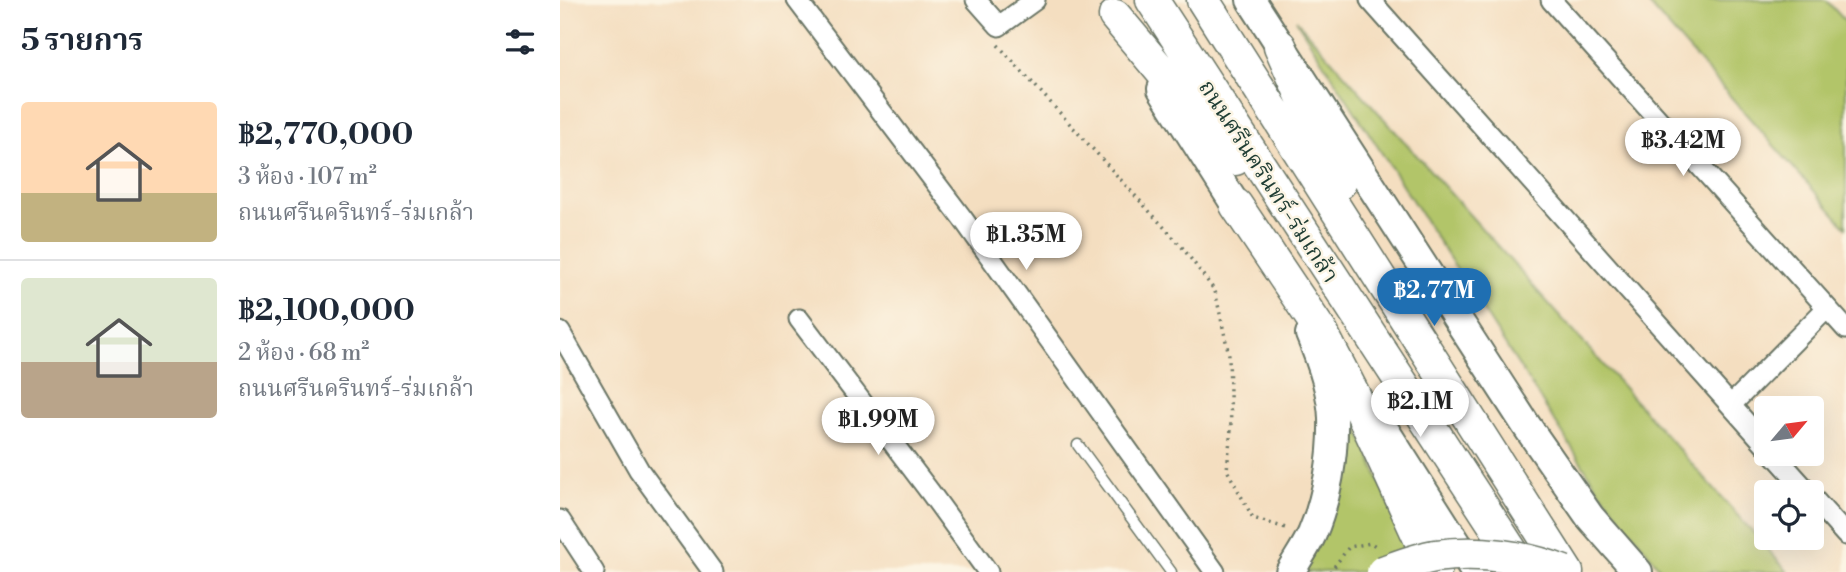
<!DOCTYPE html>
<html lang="th">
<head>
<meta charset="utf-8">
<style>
  :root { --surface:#fff; --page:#f2f2f3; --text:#1f2937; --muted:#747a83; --line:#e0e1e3; --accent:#1f6fb2 }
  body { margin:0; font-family:"Libre Bodoni","Noto Serif Thai",serif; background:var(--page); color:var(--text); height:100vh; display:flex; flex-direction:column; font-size:26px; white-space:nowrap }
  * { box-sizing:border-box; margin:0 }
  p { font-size:23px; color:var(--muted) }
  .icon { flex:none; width:38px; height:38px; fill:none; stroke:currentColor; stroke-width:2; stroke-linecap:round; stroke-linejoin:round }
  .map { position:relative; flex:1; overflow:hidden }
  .side { display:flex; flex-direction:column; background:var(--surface); width:560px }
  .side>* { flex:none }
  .needle { width:46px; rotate:61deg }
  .tools { position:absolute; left:1194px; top:396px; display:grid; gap:14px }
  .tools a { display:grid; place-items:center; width:70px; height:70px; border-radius:7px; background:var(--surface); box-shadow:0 7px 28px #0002; font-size:35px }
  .price { position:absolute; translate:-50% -60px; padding:0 16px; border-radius:24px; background:#fff; color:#222; font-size:23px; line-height:46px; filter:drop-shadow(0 2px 4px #0008) }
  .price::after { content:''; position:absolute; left:50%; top:42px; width:21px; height:16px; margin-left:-10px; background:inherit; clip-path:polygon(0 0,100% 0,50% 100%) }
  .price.active { background:var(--accent); color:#fff }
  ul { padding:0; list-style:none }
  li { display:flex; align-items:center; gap:21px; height:175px; padding:0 21px }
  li+li { border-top:2px solid var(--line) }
  li span { display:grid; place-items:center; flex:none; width:196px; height:140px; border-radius:7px; color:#555 }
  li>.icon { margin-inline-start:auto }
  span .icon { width:84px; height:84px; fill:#fffc; stroke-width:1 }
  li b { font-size:30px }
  h2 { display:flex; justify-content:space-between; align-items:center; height:84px; padding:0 21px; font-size:30px }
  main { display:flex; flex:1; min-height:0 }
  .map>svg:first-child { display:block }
  .green { fill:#b2c569; stroke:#68814e; stroke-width:2 }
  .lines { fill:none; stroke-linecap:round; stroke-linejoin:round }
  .service-casing { stroke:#6a7565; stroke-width:13 }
  .minor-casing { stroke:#6a7565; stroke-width:23 }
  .secondary-casing { stroke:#6a7565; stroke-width:32 }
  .primary-casing { stroke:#6a7565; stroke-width:35 }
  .path { stroke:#6a7565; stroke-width:3.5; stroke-dasharray:2 5; stroke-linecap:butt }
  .service { stroke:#fff; stroke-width:10 }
  .minor { stroke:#fff; stroke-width:19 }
  .secondary { stroke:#fff; stroke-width:28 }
  .primary { stroke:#fff; stroke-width:32 }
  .primary-bridge-casing { stroke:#6a7565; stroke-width:35; stroke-linecap:butt }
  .primary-bridge { stroke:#fff; stroke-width:32 }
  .labels { text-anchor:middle; stroke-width:5; stroke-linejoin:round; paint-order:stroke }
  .street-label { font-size:23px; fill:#1f3d34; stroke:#fcf5e5 }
</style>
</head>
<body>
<main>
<section class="side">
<h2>5 รายการ<svg class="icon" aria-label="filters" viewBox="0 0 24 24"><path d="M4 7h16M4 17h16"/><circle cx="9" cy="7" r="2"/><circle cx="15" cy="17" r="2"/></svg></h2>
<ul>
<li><span style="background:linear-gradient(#ffd9b3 65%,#c2b280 0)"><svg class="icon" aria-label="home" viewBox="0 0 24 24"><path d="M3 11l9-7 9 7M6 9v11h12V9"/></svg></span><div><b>฿2,770,000</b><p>3 ห้อง · 107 m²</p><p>ถนนศรีนครินทร์-ร่มเกล้า</p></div></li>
<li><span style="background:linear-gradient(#dfe7d0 60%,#b9a48a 0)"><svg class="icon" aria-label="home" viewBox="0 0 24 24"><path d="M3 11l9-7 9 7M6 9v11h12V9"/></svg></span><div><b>฿2,100,000</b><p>2 ห้อง · 68 m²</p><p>ถนนศรีนครินทร์-ร่มเกล้า</p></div></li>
</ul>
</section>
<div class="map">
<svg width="1286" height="572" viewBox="0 0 1286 572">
  <rect width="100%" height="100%" fill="#fcf5e5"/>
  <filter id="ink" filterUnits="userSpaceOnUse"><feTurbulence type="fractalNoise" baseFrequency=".0143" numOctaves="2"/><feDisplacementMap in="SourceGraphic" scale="14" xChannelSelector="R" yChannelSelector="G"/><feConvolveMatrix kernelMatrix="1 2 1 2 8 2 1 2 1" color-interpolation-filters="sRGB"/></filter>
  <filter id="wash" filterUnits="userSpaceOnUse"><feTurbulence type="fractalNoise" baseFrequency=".00686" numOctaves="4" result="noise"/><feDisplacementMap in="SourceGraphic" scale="28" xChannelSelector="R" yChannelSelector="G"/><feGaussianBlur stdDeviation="1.57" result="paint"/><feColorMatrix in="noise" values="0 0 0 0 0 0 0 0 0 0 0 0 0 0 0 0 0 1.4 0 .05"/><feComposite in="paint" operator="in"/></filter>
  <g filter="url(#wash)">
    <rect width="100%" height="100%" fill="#f4dec0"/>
    <!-- green -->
    <path class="green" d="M1085,0H1266L1286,22V227Z
      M736,20L1228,572H1103L1037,487Z
      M787,403C813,459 832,517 858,572H739Z"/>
  </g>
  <g filter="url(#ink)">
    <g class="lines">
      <!-- service casing -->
      <g class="service-casing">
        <path id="service" d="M518,445L611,572"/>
      </g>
      <!-- minor casing -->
      <g class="minor-casing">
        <path id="minor" d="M237,0L403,219L655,572
          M416,0L439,26L475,0
          M810,0L1206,445
          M991,0L1286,329
          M239,319L370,492L428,572
          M0,332L79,470L153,572
          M1171,405L1267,308
          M1213,453L1248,492
          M1251,496L1286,535
          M0,520L34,572"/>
      </g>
      <!-- secondary casing -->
      <g class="secondary-casing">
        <path id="secondary" d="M691,0L966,425L1030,517L1078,572
          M602,89L687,223
          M815,415L915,572
          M730,572C737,560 746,547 752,534C767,499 774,456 773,418C772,390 761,360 750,334"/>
      </g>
      <!-- primary casing -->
      <g class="primary-casing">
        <path id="primary" d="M592,0L965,572
          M643,0L1007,572
          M555,16L675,159
          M720,46L780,183
          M676,205L762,333L794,395L875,572"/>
      </g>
      <!-- path -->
      <path class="path" d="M438,45L622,247L655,291L669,355L671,429L667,470L693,518L729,529
        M770,572L789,547L811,543L817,547"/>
      <!-- service -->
      <use href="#service" class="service"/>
      <!-- minor -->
      <use href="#minor" class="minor"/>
      <!-- secondary -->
      <use href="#secondary" class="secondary"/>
      <!-- primary -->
      <use href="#primary" class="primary"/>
      <!-- primary-bridge casing -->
      <g class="primary-bridge-casing">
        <path id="primary-bridge" d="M823,572C840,566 857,559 875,556C919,550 963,556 1004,572"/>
      </g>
      <!-- primary-bridge -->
      <use href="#primary-bridge" class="primary-bridge"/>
    </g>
  </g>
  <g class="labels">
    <!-- street labels -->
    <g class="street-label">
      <text transform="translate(709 181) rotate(57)" y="8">ถนนศรีนครินทร์-ร่มเกล้า</text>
    </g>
  </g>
</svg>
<div class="tools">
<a><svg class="needle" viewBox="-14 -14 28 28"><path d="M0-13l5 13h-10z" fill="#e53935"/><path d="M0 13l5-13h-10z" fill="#747a83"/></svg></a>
<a><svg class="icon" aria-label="locate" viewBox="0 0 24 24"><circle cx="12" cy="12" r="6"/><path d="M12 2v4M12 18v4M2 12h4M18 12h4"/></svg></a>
</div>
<b class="price" style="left:1123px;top:178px">฿3.42M</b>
<b class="price" style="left:466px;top:272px">฿1.35M</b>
<b class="price active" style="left:874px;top:328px">฿2.77M</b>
<b class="price" style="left:860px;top:439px">฿2.1M</b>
<b class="price" style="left:318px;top:457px">฿1.99M</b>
</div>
</main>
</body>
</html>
